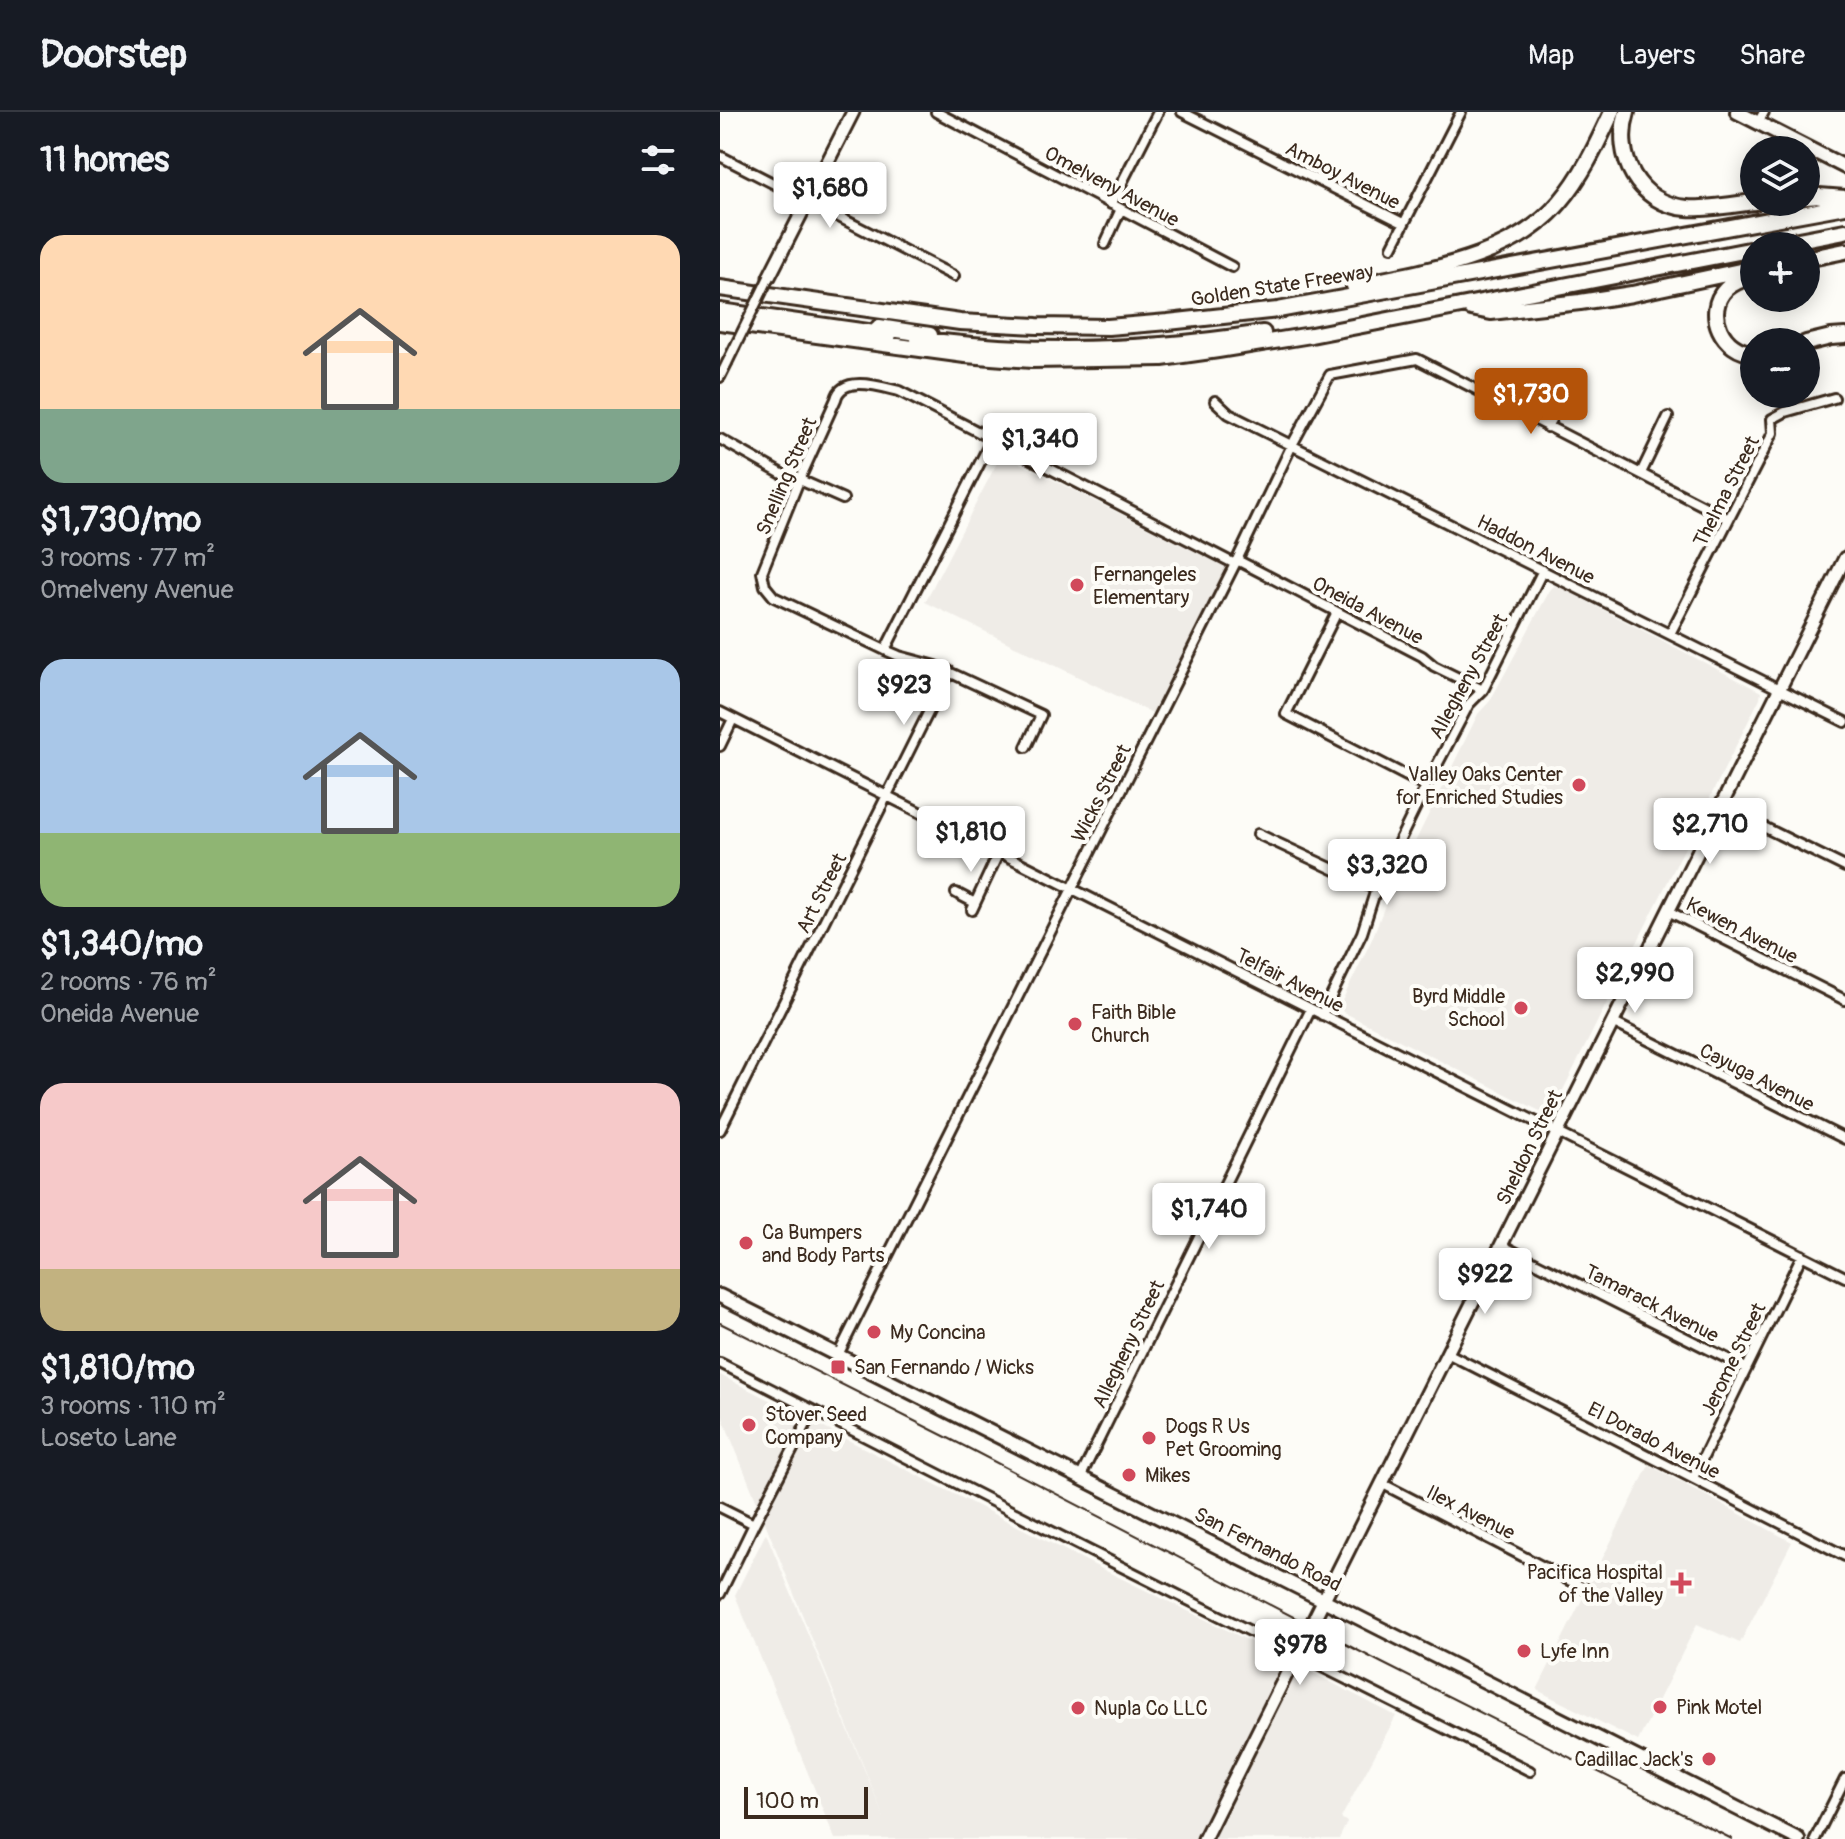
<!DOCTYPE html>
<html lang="en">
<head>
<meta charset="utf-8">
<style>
  :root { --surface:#171b24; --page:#242831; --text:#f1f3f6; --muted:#9ea1a6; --line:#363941; --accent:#b45309 }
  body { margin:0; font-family:Pangolin,sans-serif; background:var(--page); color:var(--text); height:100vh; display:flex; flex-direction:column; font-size:30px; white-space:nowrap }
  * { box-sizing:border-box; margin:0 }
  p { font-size:26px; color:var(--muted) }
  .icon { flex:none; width:44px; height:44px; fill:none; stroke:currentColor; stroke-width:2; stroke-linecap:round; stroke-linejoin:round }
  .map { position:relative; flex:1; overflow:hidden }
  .drawer { display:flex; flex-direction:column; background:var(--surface); width:720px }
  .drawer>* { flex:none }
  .controls { position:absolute; left:1020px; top:24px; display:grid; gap:16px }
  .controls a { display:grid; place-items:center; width:80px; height:80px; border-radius:50%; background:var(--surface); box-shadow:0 4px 20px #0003; font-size:40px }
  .scale { position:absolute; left:24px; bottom:20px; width:124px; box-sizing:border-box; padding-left:8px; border:4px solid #3b2a1e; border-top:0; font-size:22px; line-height:28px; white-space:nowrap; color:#3b2a1e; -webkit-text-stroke:6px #fdfcf7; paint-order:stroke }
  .price { position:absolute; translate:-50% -68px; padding:0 18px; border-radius:8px; background:#fff; color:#222; font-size:26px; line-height:52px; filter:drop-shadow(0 2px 4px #0008) }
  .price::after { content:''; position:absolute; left:50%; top:48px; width:24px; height:18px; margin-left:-12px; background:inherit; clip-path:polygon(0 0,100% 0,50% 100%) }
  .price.on { background:var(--accent); color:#fff }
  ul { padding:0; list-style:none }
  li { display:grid; align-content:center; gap:16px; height:424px; padding:0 40px }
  li span { display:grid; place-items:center; height:248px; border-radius:24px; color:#555 }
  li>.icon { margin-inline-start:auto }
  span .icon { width:144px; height:144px; fill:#fffc; stroke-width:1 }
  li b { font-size:34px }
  h2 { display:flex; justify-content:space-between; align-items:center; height:96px; padding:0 40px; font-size:34px }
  header { display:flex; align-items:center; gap:48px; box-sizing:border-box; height:112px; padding:0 40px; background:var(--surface); border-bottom:2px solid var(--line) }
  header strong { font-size:38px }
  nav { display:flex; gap:44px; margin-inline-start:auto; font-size:28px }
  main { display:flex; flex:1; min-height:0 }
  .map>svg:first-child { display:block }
  .built { fill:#efece7 }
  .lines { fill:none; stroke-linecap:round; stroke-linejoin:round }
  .street-casing { stroke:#3b2a1e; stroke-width:14 }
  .secondary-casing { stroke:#3b2a1e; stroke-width:17 }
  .primary-casing { stroke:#3b2a1e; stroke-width:18 }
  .highway-casing { stroke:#3b2a1e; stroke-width:20 }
  .street { stroke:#fdfcf7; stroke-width:8 }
  .secondary { stroke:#fdfcf7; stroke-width:11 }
  .primary { stroke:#fdfcf7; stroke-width:12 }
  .highway { stroke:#fdfcf7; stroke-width:14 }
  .rail { stroke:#3b2a1e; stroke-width:2 }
  .street-bridge-casing { stroke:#3b2a1e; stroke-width:14; stroke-linecap:butt }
  .street-bridge { stroke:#fdfcf7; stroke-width:8 }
  .poi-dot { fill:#d1495b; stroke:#fdfcf7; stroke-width:3 }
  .labels { text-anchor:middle; stroke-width:8; stroke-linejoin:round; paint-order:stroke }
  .street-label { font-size:20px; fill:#3b2a1e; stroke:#fdfcf7 }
  .poi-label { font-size:20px; fill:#3b2a1e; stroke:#fdfcf7; text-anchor:start }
</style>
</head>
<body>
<header>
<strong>Doorstep</strong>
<nav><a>Map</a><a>Layers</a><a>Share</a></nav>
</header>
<main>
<section class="drawer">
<h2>11 homes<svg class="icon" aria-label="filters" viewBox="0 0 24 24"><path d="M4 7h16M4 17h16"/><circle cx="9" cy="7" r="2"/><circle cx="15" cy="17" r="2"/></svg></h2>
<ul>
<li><span style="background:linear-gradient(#ffd9b3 70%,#7fa58c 0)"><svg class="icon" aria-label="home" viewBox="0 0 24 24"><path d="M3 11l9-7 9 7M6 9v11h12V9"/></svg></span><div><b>$1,730/mo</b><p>3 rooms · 77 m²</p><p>Omelveny Avenue</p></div></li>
<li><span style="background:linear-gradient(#a9c7e8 70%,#8fb573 0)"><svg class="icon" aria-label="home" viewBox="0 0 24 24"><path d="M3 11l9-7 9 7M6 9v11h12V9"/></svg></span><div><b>$1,340/mo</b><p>2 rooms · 76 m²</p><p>Oneida Avenue</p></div></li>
<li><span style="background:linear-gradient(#f6c9c9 75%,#c2b280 0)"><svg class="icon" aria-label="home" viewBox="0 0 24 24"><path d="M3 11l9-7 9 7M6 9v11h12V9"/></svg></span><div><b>$1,810/mo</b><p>3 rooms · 110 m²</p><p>Loseto Lane</p></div></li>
</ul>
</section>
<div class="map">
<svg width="1125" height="1727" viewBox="0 0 1125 1727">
  <rect width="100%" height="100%" fill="#fdfcf7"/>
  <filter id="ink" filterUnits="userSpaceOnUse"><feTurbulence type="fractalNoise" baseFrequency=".0125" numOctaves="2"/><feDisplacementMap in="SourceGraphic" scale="16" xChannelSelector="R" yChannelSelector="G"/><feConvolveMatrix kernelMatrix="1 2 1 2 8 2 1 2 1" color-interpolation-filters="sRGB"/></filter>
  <g filter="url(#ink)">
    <!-- built -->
    <path class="built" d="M281,343L288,345L507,456L434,602L205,490Z
      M834,474L841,476L1041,580L1040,586L834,996L829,1001H824L623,900L621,896V891L652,827L669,783L758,602L770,589L830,478Z
      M0,1263L386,1459L566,1547L676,1604L621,1706L627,1710L619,1727H115L15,1483L46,1421L164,1705L0,1299Z
      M929,1353L1072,1430L1020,1531L977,1512L918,1629L817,1578Z"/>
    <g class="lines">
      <!-- street casing -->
      <g class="street-casing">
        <path id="street" d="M216,0L512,155
          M462,0L683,111
          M1038,11L1044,0
          M0,44L234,164
          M391,92L438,0
          M385,132L401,97
          M672,135L741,0
          M0,265L7,251
          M495,289L509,302L1125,610
          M827,315L852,268
          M0,327L78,371
          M921,361L948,305
          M80,368L123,387
          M517,448L702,544L714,554L763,578
          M617,500L566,602L706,674
          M950,522L1053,321L1052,307L1065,300L1114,286
          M165,538L272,327
          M0,600L1125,1165
          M0,634L13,607
          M306,635L321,603L216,554L179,544L165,538L54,485L45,474L42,460L78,371L116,287C122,262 162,275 179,279L515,452
          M1001,694L1125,755
          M538,722L656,777
          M236,781L255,791
          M252,798L279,740
          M948,799L1125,888
          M602,903L642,821L656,777L706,674L749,592L763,578L823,458
          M892,910L1125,1027
          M0,1018L229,559
          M781,1133L1026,1256
          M727,1241L1125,1444
          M118,1243L515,452L572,333L610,263L697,247L1009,407
          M0,1251L368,1438L810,1659
          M360,1366L591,897
          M973,1366L1082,1143
          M661,1371L868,1478
          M0,1395L34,1412
          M0,1482L34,1412L93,1299
          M1095,1727L1125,1667"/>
      </g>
      <!-- secondary casing -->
      <g class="secondary-casing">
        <path id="secondary" d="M49,165L133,0
          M484,1727L1125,446"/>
      </g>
      <!-- primary casing -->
      <g class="primary-casing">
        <path id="primary" d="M1017,0L1125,55
          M0,1184L1078,1727"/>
      </g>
      <!-- highway casing -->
      <g class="highway-casing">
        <path id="highway" d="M907,0C893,44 918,92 967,96C984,98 1016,92 1035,90
          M1086,85L1099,84L1125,86
          M1047,134L1125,119
          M1086,147L1125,139
          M1034,163C1025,166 1013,170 1006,177C983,200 1003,241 1034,241
          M634,174C703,159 793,147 840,90C863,63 877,32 892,0
          M0,176L240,210L317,214L388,215L448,210L558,198L1125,94
          M751,196L771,200L860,190L912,182L1034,156
          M0,199L169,223
          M0,210L245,243L312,248L442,246L498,238L591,223L1034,137
          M159,215L210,223
          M198,227C313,243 428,239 543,221
          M1086,231L1111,225L1125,224"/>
      </g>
      <!-- street -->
      <use href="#street" class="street"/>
      <!-- secondary -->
      <use href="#secondary" class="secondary"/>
      <!-- primary -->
      <use href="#primary" class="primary"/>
      <!-- highway -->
      <use href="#highway" class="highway"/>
      <!-- rail -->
      <path class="rail" d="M0,1211L248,1336L662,1551L1012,1727"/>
      <!-- street-bridge casing -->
      <g class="street-bridge-casing">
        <path id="street-bridge" d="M7,251L49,165"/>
      </g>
      <!-- street-bridge -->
      <use href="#street-bridge" class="street-bridge"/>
    </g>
  </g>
  <!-- markers -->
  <g class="poi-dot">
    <circle cx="357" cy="473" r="8"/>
    <circle cx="859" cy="673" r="8"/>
    <circle cx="801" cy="896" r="8"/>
    <circle cx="355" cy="912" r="8"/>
    <circle cx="26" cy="1131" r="8"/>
    <circle cx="154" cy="1220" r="8"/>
    <rect x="110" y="1247" width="16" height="16" rx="4"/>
    <circle cx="29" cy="1313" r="8"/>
    <circle cx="429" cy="1326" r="8"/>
    <circle cx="409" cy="1363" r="8"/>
    <path d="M957 1459h8v8h8v8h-8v8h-8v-8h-8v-8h8z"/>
    <circle cx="804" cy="1539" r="8"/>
    <circle cx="940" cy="1595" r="8"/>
    <circle cx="358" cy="1596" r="8"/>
    <circle cx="989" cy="1647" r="8"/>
  </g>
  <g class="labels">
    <!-- street labels -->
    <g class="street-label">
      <text transform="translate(623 63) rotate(27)" y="7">Amboy Avenue</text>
      <text transform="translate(392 74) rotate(28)" y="7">Omelveny Avenue</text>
      <text transform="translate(562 173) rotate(-9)" y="7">Golden State Freeway</text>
      <text transform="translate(66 364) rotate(-67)" y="7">Snelling Street</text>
      <text transform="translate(1006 379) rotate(-63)" y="7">Thelma Street</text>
      <text transform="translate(816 437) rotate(27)" y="7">Haddon Avenue</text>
      <text transform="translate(648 498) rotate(28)" y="7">Oneida Avenue</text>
      <text transform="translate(748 564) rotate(-61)" y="7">Allegheny Street</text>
      <text transform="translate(381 681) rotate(-63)" y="7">Wicks Street</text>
      <text transform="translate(101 781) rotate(-63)" y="7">Art Street</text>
      <text transform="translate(1022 818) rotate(27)" y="7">Kewen Avenue</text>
      <text transform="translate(570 868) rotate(27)" y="7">Telfair Avenue</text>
      <text transform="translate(1037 965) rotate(27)" y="7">Cayuga Avenue</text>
      <text transform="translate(809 1035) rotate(-64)" y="7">Sheldon Street</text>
      <text transform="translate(932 1191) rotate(27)" y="7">Tamarack Avenue</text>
      <text transform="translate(408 1232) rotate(-64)" y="7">Allegheny Street</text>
      <text transform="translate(1013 1247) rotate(-64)" y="7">Jerome Street</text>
      <text transform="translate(934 1328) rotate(27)" y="7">El Dorado Avenue</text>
      <text transform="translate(751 1400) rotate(27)" y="7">Ilex Avenue</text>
      <text transform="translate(548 1437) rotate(27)" y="7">San Fernando Road</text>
    </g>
    <!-- poi labels -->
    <g class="poi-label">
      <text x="373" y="469">Fernangeles<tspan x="373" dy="23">Elementary</tspan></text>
      <text x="843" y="669" text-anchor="end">Valley Oaks Center<tspan x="843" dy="23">for Enriched Studies</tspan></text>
      <text x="785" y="891" text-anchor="end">Byrd Middle<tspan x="785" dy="23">School</tspan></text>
      <text x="371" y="907">Faith Bible<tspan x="371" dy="23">Church</tspan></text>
      <text x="42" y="1127">Ca Bumpers<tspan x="42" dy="23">and Body Parts</tspan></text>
      <text x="170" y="1227">My Concina</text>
      <text x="134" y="1262">San Fernando / Wicks</text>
      <text x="45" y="1309">Stover Seed<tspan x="45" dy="23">Company</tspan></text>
      <text x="445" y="1321">Dogs R Us<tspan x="445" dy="23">Pet Grooming</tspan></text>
      <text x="425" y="1370">Mikes</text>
      <text x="943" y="1467" text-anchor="end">Pacifica Hospital<tspan x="943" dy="23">of the Valley</tspan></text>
      <text x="820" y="1546">Lyfe Inn</text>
      <text x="956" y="1602">Pink Motel</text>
      <text x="374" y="1603">Nupla Co LLC</text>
      <text x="973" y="1654" text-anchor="end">Cadillac Jack's</text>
    </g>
  </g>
</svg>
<div class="controls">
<a><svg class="icon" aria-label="layers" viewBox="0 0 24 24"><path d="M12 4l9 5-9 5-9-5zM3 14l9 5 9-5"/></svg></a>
<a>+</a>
<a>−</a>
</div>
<div class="scale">100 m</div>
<b class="price" style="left:110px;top:118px">$1,680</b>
<b class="price on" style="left:811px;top:324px">$1,730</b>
<b class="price" style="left:320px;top:369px">$1,340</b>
<b class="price" style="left:184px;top:615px">$923</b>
<b class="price" style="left:990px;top:754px">$2,710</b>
<b class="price" style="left:251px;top:762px">$1,810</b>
<b class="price" style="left:667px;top:795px">$3,320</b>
<b class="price" style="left:915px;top:903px">$2,990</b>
<b class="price" style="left:489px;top:1139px">$1,740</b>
<b class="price" style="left:765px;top:1204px">$922</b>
<b class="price" style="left:580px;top:1575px">$978</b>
</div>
</main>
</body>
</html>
